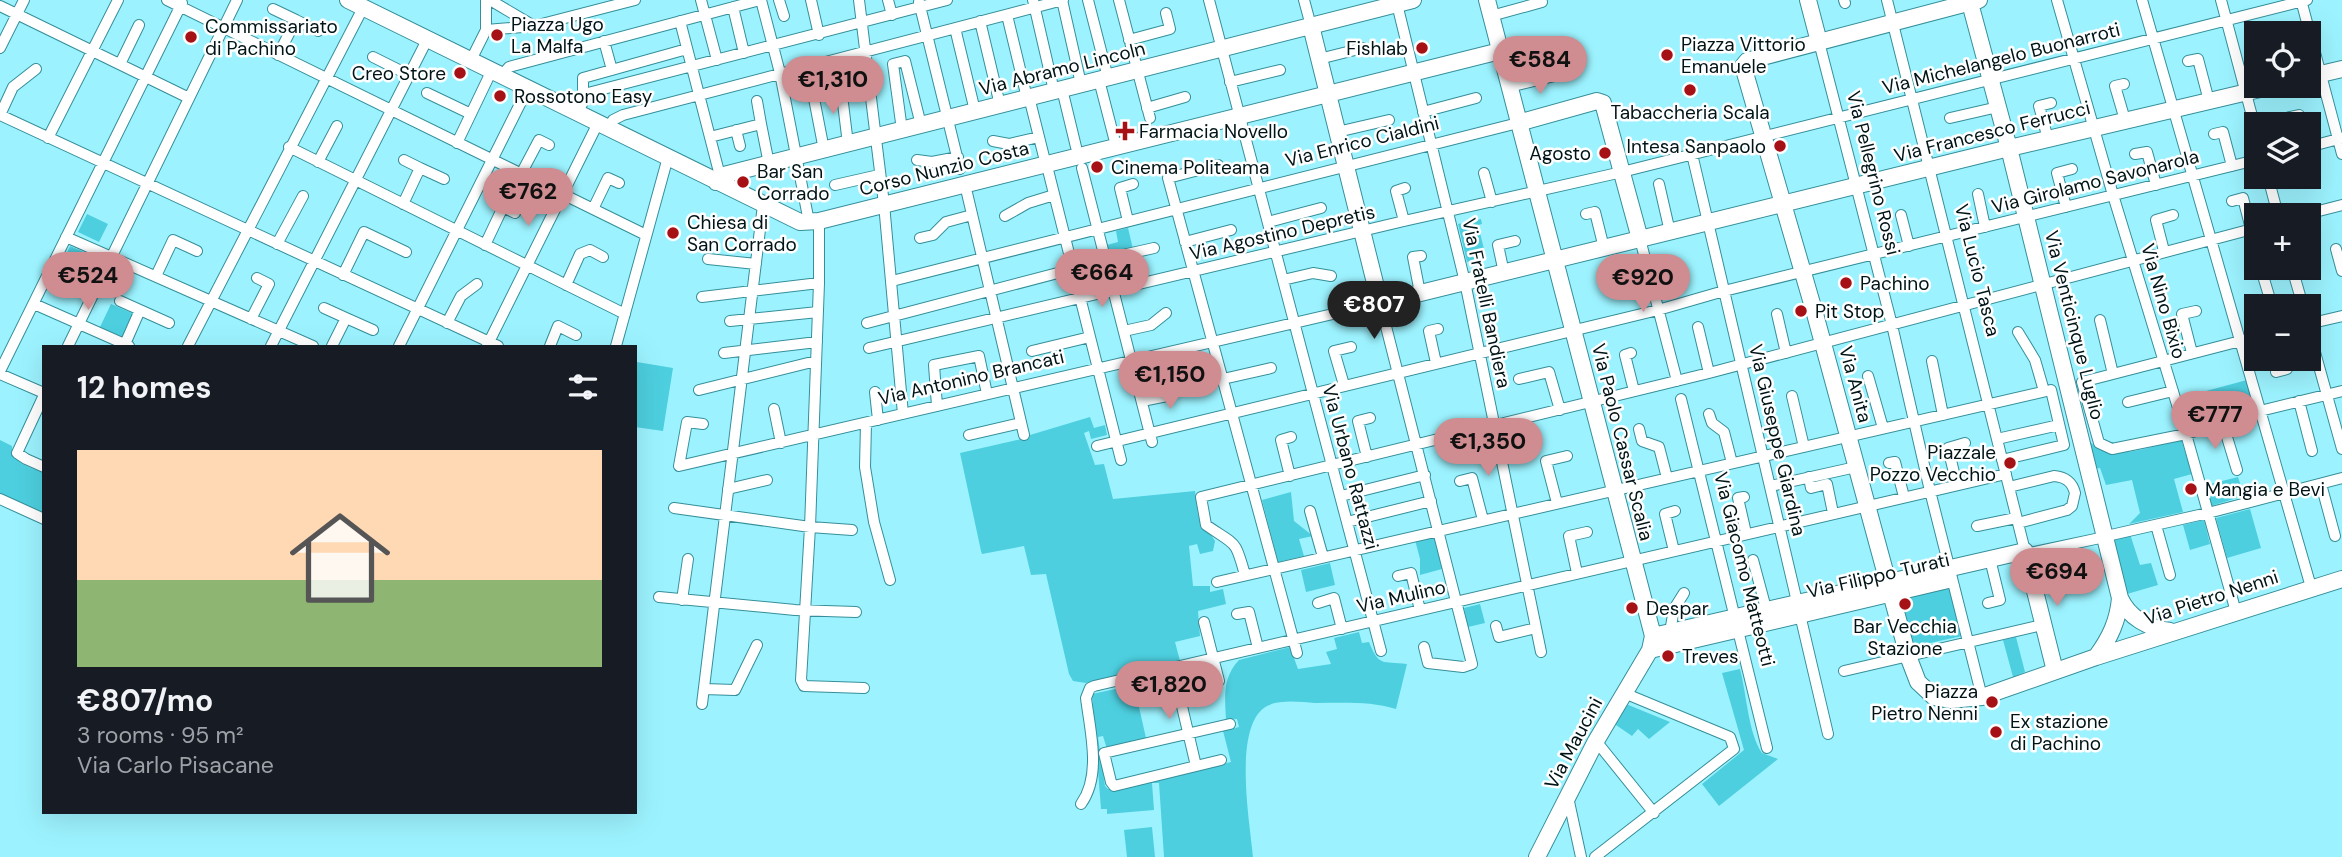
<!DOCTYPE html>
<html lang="en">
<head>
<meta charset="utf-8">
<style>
  :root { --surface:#171b24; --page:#242831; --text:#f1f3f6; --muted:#9ea1a6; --line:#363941; --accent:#cf8d91 }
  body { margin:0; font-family:"DM Sans",sans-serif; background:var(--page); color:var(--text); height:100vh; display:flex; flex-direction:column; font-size:26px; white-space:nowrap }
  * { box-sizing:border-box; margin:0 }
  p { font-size:23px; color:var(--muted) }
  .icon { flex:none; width:38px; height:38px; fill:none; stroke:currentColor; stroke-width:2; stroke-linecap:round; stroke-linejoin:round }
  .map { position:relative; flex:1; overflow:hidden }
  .side { position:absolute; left:42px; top:345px; width:595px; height:469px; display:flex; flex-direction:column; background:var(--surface); border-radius:0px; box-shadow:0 7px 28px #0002 }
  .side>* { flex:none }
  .controls { position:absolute; left:2244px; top:21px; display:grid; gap:14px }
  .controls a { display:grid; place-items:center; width:77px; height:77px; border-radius:0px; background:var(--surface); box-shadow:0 7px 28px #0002; font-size:35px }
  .price { position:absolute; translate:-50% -60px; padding:0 16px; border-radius:24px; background:var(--accent); color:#111; font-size:23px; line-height:46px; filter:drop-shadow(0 2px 4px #0008) }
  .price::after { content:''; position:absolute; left:50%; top:42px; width:21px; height:16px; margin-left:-10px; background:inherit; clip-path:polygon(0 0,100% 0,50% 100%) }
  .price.current { background:#222; color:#fff }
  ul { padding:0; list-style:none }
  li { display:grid; align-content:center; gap:14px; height:371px; padding:0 35px }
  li+li { border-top:2px solid var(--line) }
  li span { display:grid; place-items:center; height:217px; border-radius:0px; color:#555 }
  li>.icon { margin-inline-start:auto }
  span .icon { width:126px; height:126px; fill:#fffc; stroke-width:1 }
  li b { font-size:30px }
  h2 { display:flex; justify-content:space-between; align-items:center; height:84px; padding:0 35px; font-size:30px }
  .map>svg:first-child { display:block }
  .green { fill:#4dcfdf }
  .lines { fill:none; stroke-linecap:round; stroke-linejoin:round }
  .street-casing { stroke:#358f9a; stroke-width:12 }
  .secondary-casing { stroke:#358f9a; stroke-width:18 }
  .street { stroke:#fff; stroke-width:10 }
  .secondary { stroke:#fff; stroke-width:16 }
  .poi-dot { fill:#a61115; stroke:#fff; stroke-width:2.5 }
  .labels { text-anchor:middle; stroke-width:5; stroke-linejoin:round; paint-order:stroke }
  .poi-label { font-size:19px; fill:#001417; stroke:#fff; text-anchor:start }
  .street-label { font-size:19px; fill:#001417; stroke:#fff }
</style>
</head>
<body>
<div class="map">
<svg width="2342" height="857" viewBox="0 0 2342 857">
  <rect width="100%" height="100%" fill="#9cf3ff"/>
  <!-- green -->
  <path class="green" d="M87,214L108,224L99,242L78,232Z
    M1481,219L1482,224L1478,225L1486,257L1467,262L1458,224Z
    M1128,228L1133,249L1110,255L1107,245L1118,242L1116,231Z
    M70,246L84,252L73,274L60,268Z
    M111,304L134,314L123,337L100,327Z
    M637,362L673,368L663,431L635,427Z
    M2247,380L2255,409L2188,427L2180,398Z
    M1090,417L1094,428L1105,425L1107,435L1091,439L1089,431L1084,433L1095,465L1104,464L1113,499L1195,491L1198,515L1215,541L1213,551L1200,554L1197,544L1189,546L1193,586H1210V592L1223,589L1226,604L1198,611L1200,636L1175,642L1180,661L1086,683L1073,681L1069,674L1046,574L1031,575L1024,546L982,554L981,551L960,453L1030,437V435Z
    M2087,439C2111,465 2151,446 2181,439L2192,474L2174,479L2183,512L2129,524L2140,513L2132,480L2106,485L2100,468L2094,469Z
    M0,440L12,446C12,464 30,467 44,473V516L0,496Z
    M2238,477L2244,496L2211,506L2206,485Z
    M1291,492L1294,521L1313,536L1299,539L1304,556L1278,562L1262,500Z
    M2250,509L2261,548L2227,558L2216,518Z
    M2204,520L2210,544L2190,550L2183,525Z
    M2130,534L2140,565L2151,563L2158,585L2127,594L2112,537Z
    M1435,537L1442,569L1420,575V559L1415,540Z
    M1330,563L1335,585L1306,592L1301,570Z
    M1951,587L1962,636L1912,647L1903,611L1910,609L1908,598Z
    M1480,604L1485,623L1468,627L1464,608Z
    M1359,632L1362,643L1369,642C1379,667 1382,661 1407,664L1396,709C1370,701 1343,703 1315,703C1301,702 1280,699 1267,706C1232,725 1250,823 1253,857H1164L1159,783H1152L1154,810L1107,814V809H1101L1092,694L1134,685L1146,738L1107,749L1103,736L1098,737L1105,786L1108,789H1116L1231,762L1223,731L1239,727L1237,719L1226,720C1225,697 1222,678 1239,660L1290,647L1298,669L1331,664L1326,652L1337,649L1334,638Z
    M2016,637L2025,672L2013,677L2003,640Z
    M1740,669C1747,696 1748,732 1762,753L1778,759L1719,806L1702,784L1744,750L1722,673Z
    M1626,704L1670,722L1649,739L1638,729L1632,736L1613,723Z
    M1152,827L1155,857H1127L1124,830Z"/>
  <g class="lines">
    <!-- street casing -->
    <g class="street-casing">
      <path id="street" d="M167,0L646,235
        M490,0L534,26
        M701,0L717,60
        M761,0L780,73L809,222
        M779,0L784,16
        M811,0L819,35
        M859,0L884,204L903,414
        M888,0L892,15
        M1033,0L1054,91
        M1062,0L1081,84
        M1088,0L1108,78
        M1119,0L1150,118
        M1209,0L1381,651
        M1304,0L1311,26
        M1844,0L1845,3
        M1887,0L2025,551
        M2057,0L2113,195L2186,434L2236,612
        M2142,0L2311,587
        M2221,0L2256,131
        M2301,0L2342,154
        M919,2L960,169
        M1397,4L1465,282L1541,652
        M0,6L189,98
        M733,7L744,53
        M273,9L296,20L278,55
        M1007,15L1027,98
        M1491,16L1542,2
        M296,20L318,31
        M680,21L720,176
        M980,21L1000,105
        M955,28L975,111
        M486,30L534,26L635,0
        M1129,40L1170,29L1166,13
        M604,41L612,70
        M1819,42L1892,325L1930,491L1982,697
        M0,48L24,0
        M373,57L409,75
        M1319,59L1363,48
        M471,60L486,30V0
        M2188,61L2198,59L2209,101
        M120,64L139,25
        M36,69L13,87L0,115L498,346
        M502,75L509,67L760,0
        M840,79L848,144
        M1099,80L1114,138
        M1230,82L1280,70
        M2124,84L2115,86L2125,120
        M1509,87L1563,74
        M812,88L824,150
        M1062,89L1076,147
        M427,93L471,114
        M1029,97L1044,157
        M583,99V78L687,49
        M757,101L761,124
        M1147,108L1185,97
        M1423,112L1476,98
        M577,113L588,93L947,0
        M1950,118L1998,107
        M2286,118L2299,115L2302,124
        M609,128L613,120L623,115L1063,0
        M736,130L740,146
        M902,130L893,64L905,61L921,125
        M1337,132L1389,120
        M2214,134L2223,132L2232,166
        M710,137L761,124L769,164
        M48,138L118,0
        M2048,139L2039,106L2051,103
        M993,141L1009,144L1039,137
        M457,143L492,70
        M289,147L625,314
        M2308,147L2342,138
        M1692,154L1828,734
        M2135,154L2147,152L2156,185
        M404,160L420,168
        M917,160L932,162L958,157
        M318,162L337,126
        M1218,165L1168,178L1297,653
        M1082,168L1152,442
        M1048,170L1121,460
        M1484,173L1492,202
        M521,174L539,140L549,145
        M2268,177L2278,215
        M1659,184L1670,232
        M835,185L879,175
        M967,193L1024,435
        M1978,194L1985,227
        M2232,201L2243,198L2251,229
        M403,204L420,168L444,179
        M2066,207L2057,173L2072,169
        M593,209L608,178L619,183
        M1586,214L1595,212L1604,248
        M1901,215L1909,246
        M2303,215L2342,205
        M1005,216L1028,203L1054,195
        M819,221V283L810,527L801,680L804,686L864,688
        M1128,221L1120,188L1133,184
        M1404,221L1396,191L1405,188
        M1268,222L1321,208
        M66,237L313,346
        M920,238L933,235L946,222L972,215
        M1640,239L1677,381
        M1185,242L1231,230
        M277,244L303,196
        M485,245L503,207L515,213
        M2336,249L2342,271
        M2164,251L2156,220L2173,215
        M708,259L756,264
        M1105,259L1154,248
        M2292,268L2303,306
        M2261,269L2272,306
        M49,271L94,292
        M1504,273L1498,245L1515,241
        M343,275L364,232L406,252
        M156,276L173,240L197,251
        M1283,280L1313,273L1331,276
        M892,281L1518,123
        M566,285L580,254L590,250L603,257
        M1420,293L1413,257L1421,256
        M702,297L819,283
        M120,301L140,310
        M34,304L129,346
        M324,308L346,318
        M1777,314L1786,353
        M251,319L269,284L257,278
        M2100,320L2113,374
        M730,321L818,312
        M447,323L461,296L477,284
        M867,323L1073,269
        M2308,324L2342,316
        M1698,327L1709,373
        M2308,327L2342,449
        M1124,331L1151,325L1166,313
        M2018,332L2035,360L2044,391
        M2256,337L2082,382L2099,443L2112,449L2186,434L2260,411L2342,391
        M125,344L140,310L169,323
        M68,346L237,0
        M188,346L363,8
        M271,346L428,38
        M332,346L346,318L373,330
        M399,346L528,88
        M487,346L598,123
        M550,346L558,326L576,335
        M616,346L668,157
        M869,348L1404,221L1622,172L2307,0
        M1032,351L1090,337
        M724,353L817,342
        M1631,353L1625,355L1634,391
        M2192,353L2182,314L2196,311
        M1932,361L1943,415
        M1436,363L1429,331L1438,329
        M0,371L182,3
        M2276,372L2287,369L2284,359
        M0,374L44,393
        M1868,376L1883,428
        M1223,379L1271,368
        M1519,379L1549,372L1560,410
        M1344,385L1334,351L1351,347
        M699,390L816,361
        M875,392L878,420
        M44,395L17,453L26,459L44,467
        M1792,396L1804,447
        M1681,399L1767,748
        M1142,401L1167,396L1186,386
        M2299,401L2312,451
        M2128,402L2173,391
        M937,406L934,365L979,356L987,394
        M774,409L781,443
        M1709,414L1712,423L1724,432L1732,463
        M866,423L865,467L874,522L890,580
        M703,424L687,422L679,466L1380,303L1472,664L1463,667L1428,663L1424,647
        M2223,424L2237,470
        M1639,429L1642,441L1659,447L1667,478
        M969,435L1021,423
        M1997,439L2059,425
        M1097,446L1658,310L1724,291L2256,160
        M1367,457L1358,421L1370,418
        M1889,463L1895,462L1904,497
        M1290,476L1281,440L1291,437
        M1809,477L1811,488L1827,484L1833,513
        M1460,481L1472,478L1483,520
        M2321,484L2335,536
        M1957,485L1948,448L1965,443
        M1771,486L1856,467
        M2009,487L2054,476C2065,477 2072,481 2075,493L2072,506L2067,510L2018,523
        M728,489L767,480
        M1341,496L1425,475
        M1744,497L1738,498L1746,533
        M0,499L44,519
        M1557,503L1546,461L1567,456
        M674,508L810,527L852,530
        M1310,511L1323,557
        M1347,522L1431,501
        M2156,525L2170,575
        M1977,526L2016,518
        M2111,535L2208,513L2342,478
        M1674,551L1665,514L1675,511
        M2025,554L2100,538
        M1753,560L1768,616
        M1577,573L1569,536L1587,532
        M1245,575C1235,538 1236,546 1206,525L1201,497L1709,373L2256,228
        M1398,576L1411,573L1420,610
        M1217,582L2051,390L2064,445L2002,460
        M659,597L795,610L856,612
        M682,600L688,559
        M1318,603L1334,598L1342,629
        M1988,603L2000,600L1990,559
        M1237,614L1249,612L1258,648
        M1204,622L1219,681
        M1496,626L1499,637L1536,628
        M1670,632L1674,609L1684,593
        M1173,668L1196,766
        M1844,671L2042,625
        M704,689L735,690L757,645
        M702,704L763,205
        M1596,741L1654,813
        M1221,760L1114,786L1111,782L1104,753L1230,724
        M1568,797L1581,857
        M1081,804C1102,775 1090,731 1086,698L1090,688L1094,686L2006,474
        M1595,857L1734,749L1730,737L1624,693"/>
    </g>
    <!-- secondary casing -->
    <g class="secondary-casing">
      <path id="secondary" d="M348,0L800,222L819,221L1500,51
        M1487,0L1653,636L1650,650L1596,741L1537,857
        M1808,0L1819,42
        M1979,0L1747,61L1743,66L1815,314L1908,656L1918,682L1934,697L1950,700L1982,697L2096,657L2342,579
        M1970,3L2009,148L2120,598C2129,618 2149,628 2170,631
        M1311,26L1380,303L2001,150L2273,86
        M2308,77L2342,69
        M1518,123L1597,101L1603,103L1640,239
        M716,182L720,176L1413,0
        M1653,636L2025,551L2055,671
        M1650,650L1948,580
        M2096,657C2110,638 2118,621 2120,598"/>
    </g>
    <!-- street -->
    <use href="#street" class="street"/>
    <!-- secondary -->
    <use href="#secondary" class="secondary"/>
  </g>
  <!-- markers -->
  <g class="poi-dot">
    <circle cx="497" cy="35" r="7"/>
    <circle cx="191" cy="37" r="7"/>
    <circle cx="1422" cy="48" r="7"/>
    <circle cx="1667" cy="55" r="7"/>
    <circle cx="460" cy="73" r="7"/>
    <circle cx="1690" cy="90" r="7"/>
    <circle cx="500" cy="96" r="7"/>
    <path d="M1121.5 120.5h7v7h7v7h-7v7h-7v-7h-7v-7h7z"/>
    <circle cx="1780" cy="146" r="7"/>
    <circle cx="1605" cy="153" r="7"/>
    <circle cx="1097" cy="167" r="7"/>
    <circle cx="743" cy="182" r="7"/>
    <circle cx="673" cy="233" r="7"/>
    <circle cx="1846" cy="283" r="7"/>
    <circle cx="1801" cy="311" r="7"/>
    <circle cx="2010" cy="463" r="7"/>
    <circle cx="2191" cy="489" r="7"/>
    <circle cx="1905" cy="604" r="7"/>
    <circle cx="1632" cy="608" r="7"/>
    <circle cx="1668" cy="656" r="7"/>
    <circle cx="1992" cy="702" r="7"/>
    <circle cx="1996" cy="732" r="7"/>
  </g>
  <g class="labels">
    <!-- poi labels -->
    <g class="poi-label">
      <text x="511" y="31">Piazza Ugo<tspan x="511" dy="22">La Malfa</tspan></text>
      <text x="205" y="33">Commissariato<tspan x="205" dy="22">di Pachino</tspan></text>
      <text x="1681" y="51">Piazza Vittorio<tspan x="1681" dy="22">Emanuele</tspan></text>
      <text x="1408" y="55" text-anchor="end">Fishlab</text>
      <text x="446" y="80" text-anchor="end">Creo Store</text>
      <text x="514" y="103">Rossotono Easy</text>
      <text x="1690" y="119" text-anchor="middle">Tabaccheria Scala</text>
      <text x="1139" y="138">Farmacia Novello</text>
      <text x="1766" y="153" text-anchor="end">Intesa Sanpaolo</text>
      <text x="1591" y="160" text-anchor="end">Agosto</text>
      <text x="1111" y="174">Cinema Politeama</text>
      <text x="757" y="178">Bar San<tspan x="757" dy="22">Corrado</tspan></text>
      <text x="687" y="229">Chiesa di<tspan x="687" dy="22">San Corrado</tspan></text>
      <text x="1860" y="290">Pachino</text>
      <text x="1815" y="318">Pit Stop</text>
      <text x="1996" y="459" text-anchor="end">Piazzale<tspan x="1996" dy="22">Pozzo Vecchio</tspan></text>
      <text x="2205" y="496">Mangia e Bevi</text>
      <text x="1646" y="615">Despar</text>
      <text x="1905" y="633" text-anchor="middle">Bar Vecchia<tspan x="1905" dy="22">Stazione</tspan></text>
      <text x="1682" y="663">Treves</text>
      <text x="1978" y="698" text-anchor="end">Piazza<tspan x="1978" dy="22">Pietro Nenni</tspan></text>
      <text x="2010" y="728">Ex stazione<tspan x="2010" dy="22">di Pachino</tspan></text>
    </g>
    <!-- street labels -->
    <g class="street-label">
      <text transform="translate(2001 58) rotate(-14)" y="7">Via Michelangelo Buonarroti</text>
      <text transform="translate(1062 68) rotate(-14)" y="7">Via Abramo Lincoln</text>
      <text transform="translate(1992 131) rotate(-14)" y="7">Via Francesco Ferrucci</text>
      <text transform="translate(1362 141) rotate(-14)" y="7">Via Enrico Cialdini</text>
      <text transform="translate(944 168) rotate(-14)" y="7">Corso Nunzio Costa</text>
      <text transform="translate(1874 173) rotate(76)" y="7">Via Pellegrino Rossi</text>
      <text transform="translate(2095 181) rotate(-14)" y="7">Via Girolamo Savonarola</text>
      <text transform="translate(1282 232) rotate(-13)" y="7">Via Agostino Depretis</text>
      <text transform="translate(1978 270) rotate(76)" y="7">Via Lucio Tasca</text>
      <text transform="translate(2164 301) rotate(74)" y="7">Via Nino Bixio</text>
      <text transform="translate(1487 303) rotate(78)" y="7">Via Fratelli Bandiera</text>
      <text transform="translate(2075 325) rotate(76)" y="7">Via Venticinque Luglio</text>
      <text transform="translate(971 377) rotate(-13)" y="7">Via Antonino Brancati</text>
      <text transform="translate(1856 384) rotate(75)" y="7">Via Anita</text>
      <text transform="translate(1778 440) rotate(77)" y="7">Via Giuseppe Giardina</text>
      <text transform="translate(1623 442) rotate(76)" y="7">Via Paolo Cassar Scalia</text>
      <text transform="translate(1351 467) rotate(75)" y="7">Via Urbano Rattazzi</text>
      <text transform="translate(1745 569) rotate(76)" y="7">Via Giacomo Matteotti</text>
      <text transform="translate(1878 575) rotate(-13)" y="7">Via Filippo Turati</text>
      <text transform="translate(1401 596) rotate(-13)" y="7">Via Mulino</text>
      <text transform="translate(2211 597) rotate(-18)" y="7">Via Pietro Nenni</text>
      <text transform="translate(1573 743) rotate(-62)" y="7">Via Maucini</text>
    </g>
  </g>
</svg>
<div class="controls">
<a><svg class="icon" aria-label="locate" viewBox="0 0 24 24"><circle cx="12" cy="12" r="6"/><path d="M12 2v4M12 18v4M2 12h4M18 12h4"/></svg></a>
<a><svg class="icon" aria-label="layers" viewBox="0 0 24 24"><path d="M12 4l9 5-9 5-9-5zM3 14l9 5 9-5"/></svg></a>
<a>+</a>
<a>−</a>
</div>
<b class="price" style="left:1540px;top:96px">€584</b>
<b class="price" style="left:833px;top:116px">€1,310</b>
<b class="price" style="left:528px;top:228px">€762</b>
<b class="price" style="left:1102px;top:309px">€664</b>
<b class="price" style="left:88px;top:312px">€524</b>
<b class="price" style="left:1643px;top:314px">€920</b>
<b class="price current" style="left:1374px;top:341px">€807</b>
<b class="price" style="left:1170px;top:411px">€1,150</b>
<b class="price" style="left:2215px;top:451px">€777</b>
<b class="price" style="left:1488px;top:478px">€1,350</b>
<b class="price" style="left:2057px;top:608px">€694</b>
<b class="price" style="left:1169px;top:721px">€1,820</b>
<section class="side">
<h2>12 homes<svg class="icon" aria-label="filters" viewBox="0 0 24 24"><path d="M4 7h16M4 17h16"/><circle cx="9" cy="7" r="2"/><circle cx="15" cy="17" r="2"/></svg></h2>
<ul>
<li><span style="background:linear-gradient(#ffd9b3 60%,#8fb573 0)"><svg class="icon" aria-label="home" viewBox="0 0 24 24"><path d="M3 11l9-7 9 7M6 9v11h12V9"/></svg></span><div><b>€807/mo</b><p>3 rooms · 95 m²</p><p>Via Carlo Pisacane</p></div></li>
</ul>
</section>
</div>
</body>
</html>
